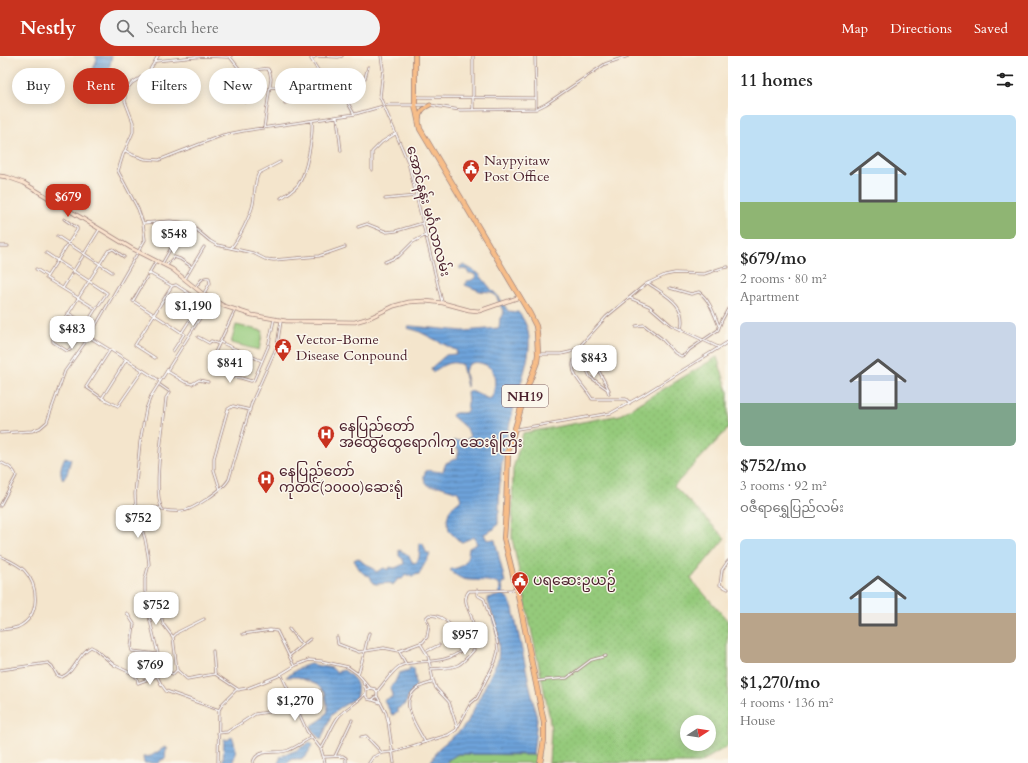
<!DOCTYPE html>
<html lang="en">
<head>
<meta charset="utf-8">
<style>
  :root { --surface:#fff; --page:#f2f2f2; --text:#222; --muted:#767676; --accent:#c8321e }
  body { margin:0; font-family:Cardo,"Noto Sans Myanmar",serif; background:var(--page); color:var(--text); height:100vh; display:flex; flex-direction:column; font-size:15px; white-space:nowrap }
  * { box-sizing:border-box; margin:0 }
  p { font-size:13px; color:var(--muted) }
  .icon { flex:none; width:22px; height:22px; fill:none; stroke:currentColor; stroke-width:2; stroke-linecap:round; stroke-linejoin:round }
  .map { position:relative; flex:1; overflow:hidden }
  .sheet { display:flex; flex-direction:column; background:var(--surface); width:300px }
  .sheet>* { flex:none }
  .banner { position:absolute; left:12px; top:12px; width:380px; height:36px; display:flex; gap:8px }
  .needle { width:26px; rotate:78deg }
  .controls { position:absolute; left:680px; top:659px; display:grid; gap:8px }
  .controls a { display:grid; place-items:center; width:36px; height:36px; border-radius:50%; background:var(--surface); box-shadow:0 2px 10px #0003; font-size:20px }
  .price { position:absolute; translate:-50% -34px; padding:0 9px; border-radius:8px; background:#fff; color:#222; font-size:13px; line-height:26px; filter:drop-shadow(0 1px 2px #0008) }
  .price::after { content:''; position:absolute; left:50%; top:24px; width:12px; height:9px; margin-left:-6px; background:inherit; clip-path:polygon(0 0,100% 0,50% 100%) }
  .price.current { background:var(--accent); color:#fff }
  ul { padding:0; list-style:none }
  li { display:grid; align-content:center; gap:8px; height:212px; padding:0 12px }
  li span { display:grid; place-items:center; height:124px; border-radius:6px; color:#555 }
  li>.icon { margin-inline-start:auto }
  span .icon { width:72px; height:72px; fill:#fffc; stroke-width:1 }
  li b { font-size:17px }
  h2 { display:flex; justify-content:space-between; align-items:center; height:48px; padding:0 12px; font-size:17px }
  .tag { padding:0 14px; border-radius:18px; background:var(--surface); box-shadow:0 2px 10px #0003; font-size:14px; line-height:36px }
  .tag.current { background:var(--accent); color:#fff }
  header { display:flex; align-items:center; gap:24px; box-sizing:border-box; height:56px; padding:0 20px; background:var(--accent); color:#fff }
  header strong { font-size:19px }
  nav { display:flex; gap:22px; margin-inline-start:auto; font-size:14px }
  .search { width:280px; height:36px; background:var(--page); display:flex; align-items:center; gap:10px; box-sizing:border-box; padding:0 14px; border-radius:22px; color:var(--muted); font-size:15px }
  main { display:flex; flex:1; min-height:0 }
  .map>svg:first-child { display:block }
  .park { fill:#95ca7b; stroke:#707453 }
  .garden { fill:url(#garden-dots); stroke:#707453; fill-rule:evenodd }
  .water { fill:url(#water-rules); stroke:#5c6182 }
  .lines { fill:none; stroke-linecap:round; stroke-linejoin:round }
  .street-casing { stroke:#9f827c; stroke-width:3 }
  .secondary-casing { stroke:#9f827c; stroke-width:4.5 }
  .primary-casing { stroke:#9f827c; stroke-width:5 }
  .highway-casing { stroke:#9f827c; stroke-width:6 }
  .street { stroke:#fff; stroke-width:1.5 }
  .secondary { stroke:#fce5cf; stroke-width:3 }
  .primary { stroke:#f7bd88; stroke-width:3.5 }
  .highway { stroke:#f7bd88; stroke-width:4.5 }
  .labels { text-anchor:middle; stroke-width:3; stroke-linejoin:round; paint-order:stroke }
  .shield { fill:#fbf7ec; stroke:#7f6065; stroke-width:1 }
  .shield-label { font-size:13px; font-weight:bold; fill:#4a1f2b }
  .poi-label { font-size:14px; fill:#4a1f2b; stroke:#fbf7ec; text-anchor:start }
  .street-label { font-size:14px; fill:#4a1f2b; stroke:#fbf7ec }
</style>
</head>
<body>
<header>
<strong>Nestly</strong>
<div class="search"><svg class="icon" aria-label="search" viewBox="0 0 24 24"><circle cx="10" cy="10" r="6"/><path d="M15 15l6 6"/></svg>Search here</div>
<nav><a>Map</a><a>Directions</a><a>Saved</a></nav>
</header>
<main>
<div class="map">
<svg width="728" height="707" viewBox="0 0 728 707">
  <defs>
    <pattern id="garden-dots" width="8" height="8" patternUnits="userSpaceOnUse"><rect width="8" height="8" fill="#95ca7b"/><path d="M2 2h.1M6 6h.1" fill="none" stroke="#82ad6a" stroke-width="1.8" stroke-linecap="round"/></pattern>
    <pattern id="water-rules" width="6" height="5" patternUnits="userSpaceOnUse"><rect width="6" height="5" fill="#6da3da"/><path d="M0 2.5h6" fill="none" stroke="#5c84b1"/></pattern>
  </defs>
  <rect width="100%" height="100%" fill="#fbf7ec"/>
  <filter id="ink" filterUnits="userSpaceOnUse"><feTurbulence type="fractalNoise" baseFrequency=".025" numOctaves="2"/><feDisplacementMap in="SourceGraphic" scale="8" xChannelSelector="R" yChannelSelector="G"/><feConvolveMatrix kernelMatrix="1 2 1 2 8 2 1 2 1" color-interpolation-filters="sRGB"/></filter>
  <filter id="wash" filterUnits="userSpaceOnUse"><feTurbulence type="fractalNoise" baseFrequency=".012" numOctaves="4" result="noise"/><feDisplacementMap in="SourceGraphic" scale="16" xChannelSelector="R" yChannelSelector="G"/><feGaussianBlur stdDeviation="0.9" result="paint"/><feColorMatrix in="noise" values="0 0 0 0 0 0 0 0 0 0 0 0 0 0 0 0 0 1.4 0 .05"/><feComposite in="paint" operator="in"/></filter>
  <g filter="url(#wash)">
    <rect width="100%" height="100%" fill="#f4e5cc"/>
    <!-- park -->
    <path class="park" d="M236,269L263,275L259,294L231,287Z
      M458,698L539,699L537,707H446L448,704Z"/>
    <!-- garden -->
    <path class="garden" d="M717,301L728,335V373L674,430L725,482L691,523L728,565V690L699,707H549L551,675L549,658L512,482L513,413L523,377L620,359ZM687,666H709V688H687Z"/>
    <!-- water -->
    <path class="water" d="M95,0H112L108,18L102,28L94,25L96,20L93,13L97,3Z
      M464,209L478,217L483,223L491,233L499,241L508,255L518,256C540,281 524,313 517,341C512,358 507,377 504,395C500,415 499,435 499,456L498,458V468L494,473L484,478L487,484L494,483L495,484L505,526H502L503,537L509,544L513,553L537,663L533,699L458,698L448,704L446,707H430L439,692L461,674L467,667L498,604C501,582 493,562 487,542L497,540L499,539L500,530C493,522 472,526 463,523C458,521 454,518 450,514C453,512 455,513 459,511C467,509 468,500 469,492L477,488L474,481L462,486L459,485L449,475L447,463L449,456L451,452L460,445L461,443L458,436L439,430H429C424,424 422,422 426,415C432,413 436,417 443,415L446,407L457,402L459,395L452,385L467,384L470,380L467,373L452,360L453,358C458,355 463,359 467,355L468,347L467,336L469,334L489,343L492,341C495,333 496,324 493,316C490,308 472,302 467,311C462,317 469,325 467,331L462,309C451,303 442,310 433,316L431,312L446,299L456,298L457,295L418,275L407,272L408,270H412L463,275L499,272L500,262L504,257L496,240L491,236L480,235L465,229L467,225L472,224L477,220L471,217H468L467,214L460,213V210Z
      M65,401L71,403L67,418L63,424C59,415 61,409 65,401Z
      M420,487L423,488L426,496L430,498L419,518L412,520L406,519L402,523H398L393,529L390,527L375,528L372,525L370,520C361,519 358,511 354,504L358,502L365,508L371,510L376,516L384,512L388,514L390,511L395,512L404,508L403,503L399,500V494C405,496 410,500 412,506L416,507L419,502Z
      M310,608L332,612L336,616L344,614C355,623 360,626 356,642L338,653L331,660L321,684L313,675L311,670L322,663L328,655L325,637L317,629L298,621H286L299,612Z
      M410,611L414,612L416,629L408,642H407V645L404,649L397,653V657L392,659L384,644L392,641V639L390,631L395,626L399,617L409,614Z
      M232,680C236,690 237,698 232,707H223L224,683L228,684Z
      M310,686L312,689C306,701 306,704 292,703L288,707H278L281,700L297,694Z
      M165,691L168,693L166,694L165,703L161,704L159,707H144L143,701L151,700Z"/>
  </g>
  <g filter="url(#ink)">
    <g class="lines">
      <!-- street casing -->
      <g class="street-casing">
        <path id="street" d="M316,0L311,3L326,27L348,47L354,58
          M317,0L338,1L342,0
          M381,0L383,13L380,41L408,106L442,246
          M473,0V54
          M535,0L536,42
          M230,1L245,20
          M156,5L205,0L227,1L231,0
          M270,31C276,31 283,32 290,32C303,32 310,28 317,43
          M342,41L365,22L368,11
          M416,41L536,42V53
          M245,46C239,33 240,20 255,15C259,13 263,12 268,13L270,17L271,23L264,72
          M285,47L293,42L296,31
          M430,49L460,54L536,53L546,48L605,8L628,0
          M337,61L341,95
          M126,95L133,99L145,103L159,104L223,79L243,75L355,58L387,49H426
          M372,114V96L382,86L395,78
          M281,142C287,138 293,135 298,129C307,117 313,80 312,65
          M385,143L416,140
          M143,167L170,165L180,166L192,170L210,185L217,189L253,197L265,203L274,204L319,200L345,191
          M358,171L367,168L387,176L396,175L423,167
          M57,180L112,216
          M0,190H8
          M231,192C238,185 251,158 253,148C255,138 254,125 259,117L280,106
          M46,197C66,210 86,223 107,237L96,253L46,222L77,174V172L64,163
          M156,205L133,245L184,278L173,295
          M385,206L399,200L413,186L426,179
          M162,208L175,185
          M166,210L174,201L180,203L192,211L204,191
          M36,213L47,220
          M149,217L172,230L176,229L190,238
          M185,223L192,211
          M648,227C666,240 687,248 681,273
          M63,232L99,174
          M195,232C199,227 202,220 209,222L210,227L204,237
          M670,232L691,238L699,236C710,244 714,258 719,270
          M630,242L649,250L671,269L718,291
          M212,243L151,340L146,353L140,386L135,438L136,454L145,483L148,499L149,508L145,523V535L147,552L158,598L156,609L157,620L161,628L166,635L219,654L218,707
          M95,254L70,294L67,295L53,286V282L108,195L113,193L124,201
          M235,254L210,307L211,310L233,321L241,322L251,325L254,324L268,291L274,264
          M68,257L87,268
          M636,270L644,269L661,282L675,297L681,300L685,299L689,294L718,274L722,264L728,253
          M182,276L193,259
          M89,281L110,294L86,331L102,342
          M198,281L209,287L211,285L219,288
          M220,286L262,305
          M577,292L590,321L607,333L609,338
          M111,294L160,325
          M540,298H561L570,296L579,291L606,261L646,228L665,219L675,217L704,218L722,212L728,211
          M581,301L574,304C569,320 585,330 592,343H626L630,347
          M155,302L135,289L172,230
          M592,302L609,334
          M126,304L102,342L118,350L143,314
          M167,315L185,326L192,328L199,324L208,326
          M160,329L170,336L166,342L165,352C163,371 152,441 163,454C169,455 176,456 182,455C193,454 224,433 229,423L252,346L277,290L281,265
          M517,373L611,357L643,339L728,286
          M0,377L32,375L40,372L47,366L65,315L89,281L145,184L143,167L138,153L118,115L123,99L133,76V66L125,45V35L132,27L148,17L158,0
          M0,406C6,409 14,412 16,420L0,450
          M220,433L214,414V402L227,356L228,353L233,350L250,354
          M136,451L161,452
          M0,500C8,504 18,508 24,514C39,530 41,560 18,571C13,573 6,573 0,574
          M728,505L722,514L720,529L728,533
          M159,550L163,568L173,581
          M127,557L134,568L131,591L132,595L157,598
          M289,573L302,589
          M243,578L270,574L277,575L294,610
          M337,581L338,588L359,596L384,592L399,595L423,586L427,581L429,569L426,562L429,559C450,559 456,577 461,594
          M420,587L428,600L433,624L436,632L449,646L457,671
          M213,595L215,618
          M399,595L406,608
          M427,595L439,589
          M289,600L310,583
          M156,612L173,618L177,614L173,581L178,576L204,563
          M430,613C456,611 457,614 474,594
          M0,614L48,607L52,610L57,619L62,621C76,615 78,597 91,591L95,593L114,609L133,618L137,622L138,627L157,620
          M177,614L187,623L215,618L239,634
          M281,618L307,675L321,693L325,707
          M358,618C363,605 365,591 369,577
          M536,625L567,622L591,604L606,600
          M363,626L366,634
          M377,636L375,633L370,632L366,634V640L368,643L372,644L377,640V636L379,633C385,626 392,615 400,610C405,607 412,607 418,606C435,605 451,605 464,592C470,585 475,573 472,563C470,554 461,544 469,535L515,534
          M377,640L386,657L388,665L394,707
          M373,644L381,647
          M219,654L223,647L236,634L248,632L261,627L278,620L296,609L309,604L321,605L348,611L358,618L370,632
          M218,677L227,676L255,658L276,655L293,647
          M361,681L366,680L382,697
          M425,686C418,672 398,647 416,633C421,629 428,628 434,626
          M321,693C328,683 331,670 339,660C346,652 357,647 365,638
          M335,700L352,664
          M324,701L343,700L346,702V707
          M253,707C256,691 278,699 289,694C297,691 304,685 312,681
          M369,707L373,701L382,697L393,696L448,679L456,674L471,647L477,642L495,606L498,595L497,585L485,546L484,543L477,539V534"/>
      </g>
      <!-- secondary casing -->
      <g class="secondary-casing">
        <path id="secondary" d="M0,120L7,121L24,127L131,192L172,213L203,238L224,250L252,259L286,265L355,266L369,262L394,250L409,246L425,245L443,247L469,254L479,255L520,241"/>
      </g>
      <!-- primary casing -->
      <g class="primary-casing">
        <path id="primary" d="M419,64C419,56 423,52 430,49"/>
      </g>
      <!-- highway casing -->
      <g class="highway-casing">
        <path id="highway" d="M415,0V49L420,73L530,258L536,270L537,277L538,298L537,306L526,335L508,396L506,454L504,482L518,539L544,667V684L540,707"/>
      </g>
      <!-- street -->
      <use href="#street" class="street"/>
      <!-- secondary -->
      <use href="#secondary" class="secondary"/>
      <!-- primary -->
      <use href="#primary" class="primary"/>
      <!-- highway -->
      <use href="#highway" class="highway"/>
    </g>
  </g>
  <!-- icons -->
  <defs>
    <g id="civic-pin" transform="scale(0.9)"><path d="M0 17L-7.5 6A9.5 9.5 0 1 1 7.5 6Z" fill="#c8321e" stroke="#fbf7ec"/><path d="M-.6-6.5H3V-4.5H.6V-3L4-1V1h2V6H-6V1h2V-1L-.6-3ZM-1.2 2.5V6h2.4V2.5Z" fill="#fff"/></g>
    <g id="hospital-pin" transform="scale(0.9)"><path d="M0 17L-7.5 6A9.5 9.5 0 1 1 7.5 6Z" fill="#c8321e" stroke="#fbf7ec"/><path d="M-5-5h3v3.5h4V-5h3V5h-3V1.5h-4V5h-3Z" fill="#fff"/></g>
  </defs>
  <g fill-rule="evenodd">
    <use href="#civic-pin" x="471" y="112"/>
    <use href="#civic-pin" x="283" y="291"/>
    <use href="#hospital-pin" x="326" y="378"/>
    <use href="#hospital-pin" x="266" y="423"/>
    <use href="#civic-pin" x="520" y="524"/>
  </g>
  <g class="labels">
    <!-- shield labels -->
    <rect class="shield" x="502" y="329" width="46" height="22" rx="3"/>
    <g class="shield-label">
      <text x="525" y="345">NH19</text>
    </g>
    <!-- poi labels -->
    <g class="poi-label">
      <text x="484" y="109">Naypyitaw<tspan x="484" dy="16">Post Office</tspan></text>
      <text x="296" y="288">Vector-Borne<tspan x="296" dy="16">Disease Conpound</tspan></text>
      <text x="339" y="375">နေပြည်တော်<tspan x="339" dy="16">အထွေထွေရောဂါကု ဆေးရုံကြီး</tspan></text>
      <text x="279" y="420">နေပြည်တော်<tspan x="279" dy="16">ကုတင်(၁၀၀၀)ဆေးရုံ</tspan></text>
      <text x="533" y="529">ပရဆေးဥယဉ်</text>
    </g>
    <!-- street labels -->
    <g class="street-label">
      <text transform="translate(429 155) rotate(75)" y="5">အောင်နန်း မင်္ဂလာလမ်း</text>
    </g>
  </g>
</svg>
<div class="controls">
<a><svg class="needle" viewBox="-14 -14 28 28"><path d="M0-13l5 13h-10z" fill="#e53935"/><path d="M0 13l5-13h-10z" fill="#767676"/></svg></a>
</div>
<b class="price current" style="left:68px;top:162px">$679</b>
<b class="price" style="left:174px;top:199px">$548</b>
<b class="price" style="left:193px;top:271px">$1,190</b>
<b class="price" style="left:72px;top:294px">$483</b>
<b class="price" style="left:594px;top:323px">$843</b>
<b class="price" style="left:230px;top:328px">$841</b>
<b class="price" style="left:138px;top:483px">$752</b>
<b class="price" style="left:156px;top:570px">$752</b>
<b class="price" style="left:465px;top:600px">$957</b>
<b class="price" style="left:150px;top:630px">$769</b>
<b class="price" style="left:295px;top:666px">$1,270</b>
<div class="banner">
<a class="tag">Buy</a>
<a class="tag current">Rent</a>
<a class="tag">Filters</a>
<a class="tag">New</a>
<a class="tag">Apartment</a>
</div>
</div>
<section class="sheet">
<h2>11 homes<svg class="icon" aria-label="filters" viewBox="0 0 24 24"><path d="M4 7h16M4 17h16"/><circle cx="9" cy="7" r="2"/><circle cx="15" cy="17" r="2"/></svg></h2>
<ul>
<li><span style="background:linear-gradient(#bfe0f5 70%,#8fb573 0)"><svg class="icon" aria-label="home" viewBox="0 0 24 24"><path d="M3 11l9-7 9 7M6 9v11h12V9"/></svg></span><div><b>$679/mo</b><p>2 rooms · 80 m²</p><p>Apartment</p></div></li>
<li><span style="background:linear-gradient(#c9d6e8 65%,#7fa58c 0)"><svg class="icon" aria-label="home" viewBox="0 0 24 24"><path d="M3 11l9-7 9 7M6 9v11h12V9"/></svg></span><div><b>$752/mo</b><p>3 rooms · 92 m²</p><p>ဝဇီရာရွှေပြည်လမ်း</p></div></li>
<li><span style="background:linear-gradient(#bfe0f5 60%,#b9a48a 0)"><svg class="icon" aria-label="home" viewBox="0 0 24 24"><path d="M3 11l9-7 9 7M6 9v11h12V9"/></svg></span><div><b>$1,270/mo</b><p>4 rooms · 136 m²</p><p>House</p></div></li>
</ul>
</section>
</main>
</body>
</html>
